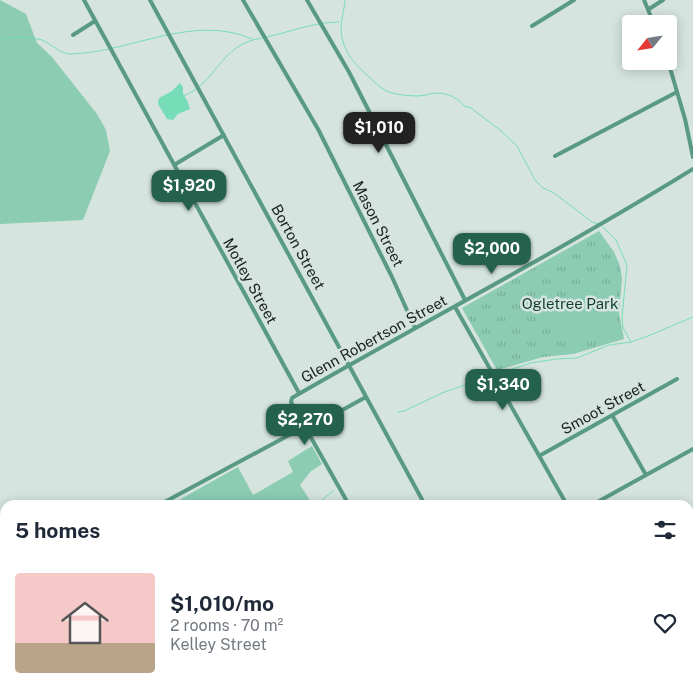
<!DOCTYPE html>
<html lang="en">
<head>
<meta charset="utf-8">
<style>
  :root { --surface:#fff; --page:#f2f2f3; --text:#1f2937; --muted:#747a83; --accent:#25624e }
  body { margin:0; font-family:"Public Sans",sans-serif; background:var(--page); color:var(--text); height:100vh; display:flex; flex-direction:column; font-size:19px; white-space:nowrap }
  * { box-sizing:border-box; margin:0 }
  p { font-size:16px; color:var(--muted) }
  .icon { flex:none; width:28px; height:28px; fill:none; stroke:currentColor; stroke-width:2; stroke-linecap:round; stroke-linejoin:round }
  .map { position:relative; flex:1; overflow:hidden }
  .details { position:absolute; left:0px; top:500px; width:694px; height:196px; display:flex; flex-direction:column; background:var(--surface); border-radius:15px 15px 0 0; box-shadow:0 2px 12px #0003 }
  .details>* { flex:none }
  .needle { width:32px; rotate:240deg }
  .buttons { position:absolute; left:622px; top:15px; display:grid; gap:10px }
  .buttons a { display:grid; place-items:center; width:55px; height:55px; border-radius:5px; background:var(--surface); box-shadow:0 2px 12px #0003; font-size:25px }
  .price { position:absolute; translate:-50% -42px; padding:0 11px; border-radius:10px; background:var(--accent); color:#fff; font-size:16px; line-height:32px; filter:drop-shadow(0 1px 2px #0008) }
  .price::after { content:''; position:absolute; left:50%; top:30px; width:15px; height:11px; margin-left:-8px; background:inherit; clip-path:polygon(0 0,100% 0,50% 100%) }
  .price.on { background:#222; color:#fff }
  ul { padding:0; list-style:none }
  li { display:flex; align-items:center; gap:15px; height:125px; padding:0 15px }
  li span { display:grid; place-items:center; flex:none; width:140px; height:100px; border-radius:5px; color:#555 }
  li>.icon { margin-inline-start:auto }
  span .icon { width:60px; height:60px; fill:#fffc; stroke-width:1 }
  li b { font-size:21px }
  h2 { display:flex; justify-content:space-between; align-items:center; height:60px; padding:0 15px; font-size:21px }
  .map>svg:first-child { display:block }
  .park { fill:url(#park-tufts) }
  .pitch { fill:#8bccb3 }
  .water { fill:#77ddb9 }
  .lines { fill:none; stroke-linecap:round; stroke-linejoin:round }
  .stream { stroke:#77ddb9; stroke-width:1 }
  .minor { stroke:#599a82; stroke-width:4 }
  .labels { text-anchor:middle; stroke-width:5; stroke-linejoin:round; paint-order:stroke }
  .street-label { font-size:15px; fill:#1e2321; stroke:#d5e4de }
  .park-label { font-size:15px; fill:#123f31; stroke:#d5e4de }
</style>
</head>
<body>
<div class="map">
<svg width="693" height="696" viewBox="0 0 693 696">
  <defs>
    <pattern id="park-tufts" width="24" height="20" patternUnits="userSpaceOnUse" patternTransform="scale(1.25)"><rect width="24" height="20" fill="#8bccb3"/><path d="M3 7l-1-3M5 7V3M7 7l1-3M15 17l-1-3M17 17v-4M19 17l1-3" fill="none" stroke="#78af9a"/></pattern>
  </defs>
  <rect width="100%" height="100%" fill="#d5e4de"/>
  <!-- park -->
  <path class="park" d="M599,231L614,252L620,266L622,278L619,313L624,339L573,354L543,357L497,370L462,308Z"/>
  <!-- pitch -->
  <path class="pitch" d="M0,0L26,14L37,43L52,57L97,114L106,130L110,151L83,220L0,224Z
    M589,288L593,289L613,336C592,343 566,340 552,321L562,303Z
    M312,446L322,464L311,471L300,485L313,505H170L238,467L253,495L293,472L288,461Z"/>
  <!-- water -->
  <path class="water" d="M180,83L183,87V94L187,100L190,109L178,114L173,120L167,119L158,104L159,98L172,91Z"/>
  <g class="lines">
    <!-- stream -->
    <path class="stream" d="M345,0C344,15 339,22 342,38C345,53 356,66 367,75C375,82 381,90 392,93C400,95 410,96 418,96C425,96 431,93 437,93C447,93 459,98 464,106L471,108L500,130L517,146L535,180L543,188L554,193L592,222L598,224
      M266,37C291,32 313,22 339,22
      M0,39C14,37 28,36 42,40C52,44 61,55 72,54C132,52 193,13 252,39
      M183,96C217,84 219,44 262,38
      M602,226L616,240L627,265L622,317L623,328L631,342
      M496,374L531,363L556,359L577,358L609,345L631,342L648,336L693,317
      M398,412L404,411L442,393L490,376
      M316,505L333,491
      M0,602L5,600"/>
    <!-- minor -->
    <path class="minor" d="M84,0L299,393
      M150,0L425,505
      M243,0L318,129L392,277L415,328
      M307,0L349,72L465,300
      M644,0L654,24
      M649,9L663,0
      M532,26L574,0
      M73,35L95,21
      M668,61L685,119L693,157
      M555,156L677,92
      M174,165L224,135
      M455,307L567,505
      M612,415L646,475
      M306,430L366,397
      M539,456L677,379
      M159,505L304,427
      M349,505L291,402L292,398C425,321 562,250 693,169
      M592,505L693,449
      M689,548L693,546
      M0,592L5,589
      M689,607L693,606
      M0,662L5,661
      M30,691L31,696
      M73,691L77,696
      M143,691L145,696
      M369,691L372,696
      M455,691L458,696
      M590,691L593,696
      M665,691L668,696
      M90,696L95,691
      M247,696L255,691
      M317,696L325,691
      M549,696L557,691"/>
  </g>
  <g class="labels">
    <!-- street labels -->
    <g class="street-label">
      <text transform="translate(378 224) rotate(63)" y="5">Mason Street</text>
      <text transform="translate(298 247) rotate(61)" y="5">Borton Street</text>
      <text transform="translate(250 281) rotate(61)" y="5">Motley Street</text>
      <text transform="translate(374 339) rotate(-29)" y="5">Glenn Robertson Street</text>
      <text transform="translate(603 408) rotate(-29)" y="5">Smoot Street</text>
    </g>
    <!-- park labels -->
    <g class="park-label">
      <text x="570" y="309">Ogletree Park</text>
    </g>
  </g>
</svg>
<div class="buttons">
<a><svg class="needle" viewBox="-14 -14 28 28"><path d="M0-13l5 13h-10z" fill="#e53935"/><path d="M0 13l5-13h-10z" fill="#747a83"/></svg></a>
</div>
<b class="price on" style="left:379px;top:154px">$1,010</b>
<b class="price" style="left:189px;top:212px">$1,920</b>
<b class="price" style="left:492px;top:275px">$2,000</b>
<b class="price" style="left:503px;top:411px">$1,340</b>
<b class="price" style="left:305px;top:446px">$2,270</b>
<section class="details">
<h2>5 homes<svg class="icon" aria-label="filters" viewBox="0 0 24 24"><path d="M4 7h16M4 17h16"/><circle cx="9" cy="7" r="2"/><circle cx="15" cy="17" r="2"/></svg></h2>
<ul>
<li><span style="background:linear-gradient(#f6c9c9 70%,#b9a48a 0)"><svg class="icon" aria-label="home" viewBox="0 0 24 24"><path d="M3 11l9-7 9 7M6 9v11h12V9"/></svg></span><div><b>$1,010/mo</b><p>2 rooms · 70 m²</p><p>Kelley Street</p></div><svg class="icon" aria-label="heart" viewBox="0 0 24 24"><path d="M12 20l-8-8c-3-5 5-10 8-4 3-6 11-1 8 4z"/></svg></li>
</ul>
</section>
</div>
</body>
</html>
